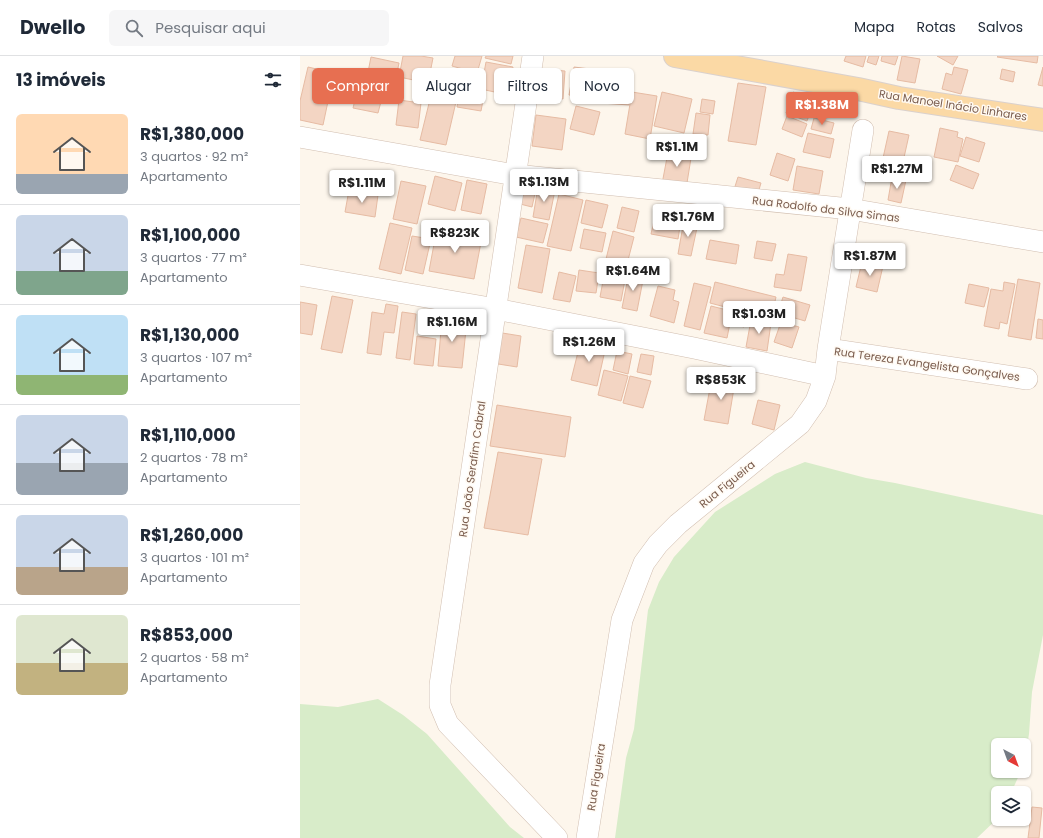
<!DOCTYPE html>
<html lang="pt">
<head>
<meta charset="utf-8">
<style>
  :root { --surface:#fff; --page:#f6f6f7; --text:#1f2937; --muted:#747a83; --line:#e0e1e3; --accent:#e76f51 }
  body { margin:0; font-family:Poppins,sans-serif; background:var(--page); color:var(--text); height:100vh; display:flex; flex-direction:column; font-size:15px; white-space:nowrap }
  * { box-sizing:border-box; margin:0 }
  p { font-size:13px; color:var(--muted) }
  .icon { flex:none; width:22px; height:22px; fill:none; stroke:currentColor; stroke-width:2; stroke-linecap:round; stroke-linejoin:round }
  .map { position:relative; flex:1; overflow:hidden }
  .drawer { display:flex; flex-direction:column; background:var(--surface); width:300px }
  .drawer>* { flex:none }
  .guide { position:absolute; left:12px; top:12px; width:380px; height:36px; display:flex; gap:8px }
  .needle { width:26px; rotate:139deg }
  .controls { position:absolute; left:691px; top:682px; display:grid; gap:8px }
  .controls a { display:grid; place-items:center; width:40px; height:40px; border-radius:6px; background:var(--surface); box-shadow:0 1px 3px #0004; font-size:20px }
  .price { position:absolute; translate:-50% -34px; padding:0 9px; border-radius:4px; background:#fff; color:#222; font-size:13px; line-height:26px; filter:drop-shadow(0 1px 2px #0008) }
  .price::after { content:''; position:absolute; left:50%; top:24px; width:12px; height:9px; margin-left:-6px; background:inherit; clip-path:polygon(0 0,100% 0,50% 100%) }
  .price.active { background:var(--accent); color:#fff }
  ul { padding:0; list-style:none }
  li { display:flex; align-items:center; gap:12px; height:100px; padding:0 16px }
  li+li { border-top:1px solid var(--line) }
  li span { display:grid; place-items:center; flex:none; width:112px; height:80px; border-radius:6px; color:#555 }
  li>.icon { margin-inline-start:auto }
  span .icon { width:48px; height:48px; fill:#fffc; stroke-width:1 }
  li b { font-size:17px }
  h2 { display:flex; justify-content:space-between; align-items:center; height:48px; padding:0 16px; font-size:17px }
  .chip { padding:0 14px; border-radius:6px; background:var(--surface); box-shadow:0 1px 3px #0004; font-size:14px; line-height:36px }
  .chip.active { background:var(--accent); color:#fff }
  header { display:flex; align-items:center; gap:24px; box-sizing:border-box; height:56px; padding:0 20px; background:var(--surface); border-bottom:1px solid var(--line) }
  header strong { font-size:19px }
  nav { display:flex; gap:22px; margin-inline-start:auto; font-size:14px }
  .search { width:280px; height:36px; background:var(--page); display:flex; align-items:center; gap:10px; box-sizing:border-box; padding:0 14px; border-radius:6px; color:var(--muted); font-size:15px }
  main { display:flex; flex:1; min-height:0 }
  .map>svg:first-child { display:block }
  .green { fill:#d8ecc9 }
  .building { fill:#f3d5c3; stroke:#e6bba3 }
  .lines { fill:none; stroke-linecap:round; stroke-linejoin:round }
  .minor-casing { stroke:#d1beb0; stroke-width:22 }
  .major-casing { stroke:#dad1cd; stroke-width:24 }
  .minor { stroke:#fff; stroke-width:21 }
  .major { stroke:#fbd9a5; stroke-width:22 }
  .labels { text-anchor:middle; stroke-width:3; stroke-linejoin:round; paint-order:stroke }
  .street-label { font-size:11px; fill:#7a5c4d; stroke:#fffaf3 }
</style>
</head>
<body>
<header>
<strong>Dwello</strong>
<div class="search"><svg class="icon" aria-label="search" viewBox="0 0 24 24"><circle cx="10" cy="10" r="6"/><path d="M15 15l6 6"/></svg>Pesquisar aqui</div>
<nav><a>Mapa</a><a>Rotas</a><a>Salvos</a></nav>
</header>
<main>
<section class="drawer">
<h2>13 imóveis<svg class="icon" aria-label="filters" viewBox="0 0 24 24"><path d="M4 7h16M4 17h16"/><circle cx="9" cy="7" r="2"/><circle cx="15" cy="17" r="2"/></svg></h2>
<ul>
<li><span style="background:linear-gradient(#ffd9b3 75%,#9aa5b1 0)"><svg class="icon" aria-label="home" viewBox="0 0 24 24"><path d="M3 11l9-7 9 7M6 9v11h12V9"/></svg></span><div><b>R$1,380,000</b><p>3 quartos · 92 m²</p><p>Apartamento</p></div></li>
<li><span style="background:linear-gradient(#c9d6e8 70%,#7fa58c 0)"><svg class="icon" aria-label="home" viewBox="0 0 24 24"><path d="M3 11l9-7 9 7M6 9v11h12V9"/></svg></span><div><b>R$1,100,000</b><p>3 quartos · 77 m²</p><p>Apartamento</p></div></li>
<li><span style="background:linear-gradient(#bfe0f5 75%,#8fb573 0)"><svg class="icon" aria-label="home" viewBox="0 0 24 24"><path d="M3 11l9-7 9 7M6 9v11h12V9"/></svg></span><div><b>R$1,130,000</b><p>3 quartos · 107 m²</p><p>Apartamento</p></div></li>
<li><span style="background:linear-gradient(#c9d6e8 60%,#9aa5b1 0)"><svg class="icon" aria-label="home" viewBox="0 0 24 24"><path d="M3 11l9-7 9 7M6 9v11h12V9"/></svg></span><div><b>R$1,110,000</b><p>2 quartos · 78 m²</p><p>Apartamento</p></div></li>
<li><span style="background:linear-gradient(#c9d6e8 65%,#b9a48a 0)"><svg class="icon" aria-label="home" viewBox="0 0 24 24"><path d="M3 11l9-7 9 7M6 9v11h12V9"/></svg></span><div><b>R$1,260,000</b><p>3 quartos · 101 m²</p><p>Apartamento</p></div></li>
<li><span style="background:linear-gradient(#dfe7d0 60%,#c2b280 0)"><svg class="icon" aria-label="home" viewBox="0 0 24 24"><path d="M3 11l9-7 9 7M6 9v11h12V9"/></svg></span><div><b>R$853,000</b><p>2 quartos · 58 m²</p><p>Apartamento</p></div></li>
</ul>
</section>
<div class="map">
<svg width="743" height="782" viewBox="0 0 743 782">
  <rect width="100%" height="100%" fill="#fdf6ec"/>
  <!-- green -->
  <path class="green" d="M505,406L566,422L595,427L743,459V579L732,636L729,678L724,708V689H698V715H721L711,737H698V762L677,782H315L326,702L334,673L348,554L359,526L374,501L415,456L475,418Z
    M78,643L103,659L127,678L210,771L224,782H0V648L38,651Z"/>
  <!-- building -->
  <path class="building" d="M103,0H121L133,2L128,27L99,21Z
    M155,0H182L177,17L152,10Z
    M186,0H213L211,8L185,2Z
    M546,0H566L563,11L544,5Z
    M569,0H579L576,9L567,6Z
    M582,0H598L595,9L581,5Z
    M602,0L620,3L615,27L597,24Z
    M637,0H658L653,9Z
    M698,0H738L737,7L697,1Z
    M71,1L99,7L95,27L67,21Z
    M186,6L213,11L208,39L181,33Z
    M8,11L34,17L23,69L0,64V45Z
    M274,11L298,14L294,42L269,39Z
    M654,11L668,14L661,38L642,33L646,17L652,19Z
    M743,11V30L738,29Z
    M241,13L265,15L263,43L238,40Z
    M702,13L715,16L713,26L700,23Z
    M304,14L332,17L329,49L301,47Z
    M162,20L174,22L171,37L184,39L181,55L157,51Z
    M134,27L159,33L146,89L120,84Z
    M438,27L466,31L456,89L428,85Z
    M59,28L84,34L78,57L53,52Z
    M332,36L357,40L350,83L325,78Z
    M362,36L392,43L384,77L354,70Z
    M493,36L515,43L507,65L486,57Z
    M402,43L415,45L413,58L400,56Z
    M99,44L121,47L118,72L96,69Z
    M276,50L300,56L294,79L270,73Z
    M396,57L410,59L408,79L393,78Z
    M236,59L266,63L262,94L232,90Z
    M487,60L507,68L502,81L482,73Z
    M514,62L534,67L531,78L511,73Z
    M640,72L658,76L657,81L663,83L658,106L634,101Z
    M589,75L609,79L603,106L583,102Z
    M508,77L534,83L530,102L503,96Z
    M666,81L685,87L679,106L660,100Z
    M369,91L392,96L386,133L362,128Z
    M477,97L495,103L488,125L470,119Z
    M656,109L679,118L673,133L650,124Z
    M497,110L523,115L519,138L493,134Z
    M135,120L162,127L155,155L128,148Z
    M438,121L461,127L455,147L432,140Z
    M592,121L606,124L601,147L588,144Z
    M167,124L187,128L181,158L161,154Z
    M101,125L126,130L117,168L93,163Z
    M224,130L236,133L232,151L220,148Z
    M238,131L255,134L249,164L233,161Z
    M49,134L78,139L75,161L45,156Z
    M259,138L283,144L271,195L247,190Z
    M286,144L308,149L302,172L281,167Z
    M322,151L339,155L334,176L317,172Z
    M355,160L381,164L378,183L351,178Z
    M221,162L248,168L243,187L216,181Z
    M384,164L398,167L391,200L378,198Z
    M90,167L112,172L101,218L79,213Z
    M137,172L182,181L174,223L129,215Z
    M284,173L306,177L302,196L280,192Z
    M313,175L334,181L327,208L306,203Z
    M112,180L131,183L123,218L105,214Z
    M410,184L439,189L436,208L406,203Z
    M457,185L476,188L472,205L454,202Z
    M226,189L250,193L242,237L218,232Z
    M488,198L507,201L501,235L474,231L476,218L484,219Z
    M562,206L583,210L577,236L556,231Z
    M306,209L327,213L321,245L300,241Z
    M279,214L299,217L296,237L276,235Z
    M259,216L276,220L270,246L253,243Z
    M329,216L344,219L337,255L322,252Z
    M718,223L740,227L731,284L708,280Z
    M415,226L476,241L471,263L410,247Z
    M704,226L715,228L707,268L700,266L699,273L684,270L691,233L703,235Z
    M394,227L411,231L400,274L384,270Z
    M669,228L689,232L684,251L665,247Z
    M358,230L375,234L373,244L379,246L374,267L350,260Z
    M32,240L53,244L42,297L21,293Z
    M483,241L510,249L505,265L478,257Z
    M0,246L17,249L12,279L0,277Z
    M86,248L98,250L94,277L84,276L81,299L67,297L72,256L84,258Z
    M411,250L447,259L444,271L430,267L427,282L404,277Z
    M102,256L116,258L110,304L96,302Z
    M142,262L167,264L162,312L138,310Z
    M738,263L743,264V283L736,282Z
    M451,264L471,267L467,295L446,291Z
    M481,266L499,271L492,292L474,286Z
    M196,276L221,280L217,311L192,307Z
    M117,280L136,283L133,310L114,308Z
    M281,284L306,290L297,330L271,324Z
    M317,295L332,298L328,318L313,314Z
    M341,298L354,300L351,319L337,316Z
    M304,314L328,320L321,345L298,339Z
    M423,317L436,320L428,368L404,364L410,332L420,334Z
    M330,320L351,325L343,352L323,347Z
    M458,344L480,349L474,374L452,368Z
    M197,349L271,361L265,401L190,390Z
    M198,396L242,403L228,479L184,472Z
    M732,751L742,752L739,782H728Z"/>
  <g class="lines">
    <!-- minor casing -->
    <g class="minor-casing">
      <path id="minor" d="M233,0L140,629V649L148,668L257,782
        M0,81L215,119L550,153L743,186
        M0,219L196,253L394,292L525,320
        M528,293L727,323
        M287,782L322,564L344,507L358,488L378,468L500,368L516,345L525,320L528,293L563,74"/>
    </g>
    <!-- major casing -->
    <g class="major-casing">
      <path id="major" d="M375,0L558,33L599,42L743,64"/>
    </g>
    <!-- minor -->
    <use href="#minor" class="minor"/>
    <!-- major -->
    <use href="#major" class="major"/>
  </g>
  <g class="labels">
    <!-- street labels -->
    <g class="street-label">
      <text transform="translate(653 49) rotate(9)" y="4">Rua Manoel Inácio Linhares</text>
      <text transform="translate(526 153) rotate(7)" y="4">Rua Rodolfo da Silva Simas</text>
      <text transform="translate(627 308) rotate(8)" y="4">Rua Tereza Evangelista Gonçalves</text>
      <text transform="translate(172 413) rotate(-82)" y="4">Rua João Serafim Cabral</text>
      <text transform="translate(427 428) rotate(-39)" y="4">Rua Figueira</text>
      <text transform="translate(296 721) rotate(-81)" y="4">Rua Figueira</text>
    </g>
  </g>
</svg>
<div class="controls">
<a><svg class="needle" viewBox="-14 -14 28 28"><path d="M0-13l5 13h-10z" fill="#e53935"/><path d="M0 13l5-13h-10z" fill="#747a83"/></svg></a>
<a><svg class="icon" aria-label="layers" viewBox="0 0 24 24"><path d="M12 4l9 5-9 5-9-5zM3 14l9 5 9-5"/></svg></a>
</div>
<b class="price active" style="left:522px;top:70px">R$1.38M</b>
<b class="price" style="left:377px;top:112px">R$1.1M</b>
<b class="price" style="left:597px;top:134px">R$1.27M</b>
<b class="price" style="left:244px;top:147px">R$1.13M</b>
<b class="price" style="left:62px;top:148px">R$1.11M</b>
<b class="price" style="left:388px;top:182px">R$1.76M</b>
<b class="price" style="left:155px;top:198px">R$823K</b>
<b class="price" style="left:570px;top:221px">R$1.87M</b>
<b class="price" style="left:333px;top:236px">R$1.64M</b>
<b class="price" style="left:459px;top:279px">R$1.03M</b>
<b class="price" style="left:152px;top:287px">R$1.16M</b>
<b class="price" style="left:289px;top:307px">R$1.26M</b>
<b class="price" style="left:421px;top:345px">R$853K</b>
<div class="guide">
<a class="chip active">Comprar</a>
<a class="chip">Alugar</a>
<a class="chip">Filtros</a>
<a class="chip">Novo</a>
</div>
</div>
</main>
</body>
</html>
